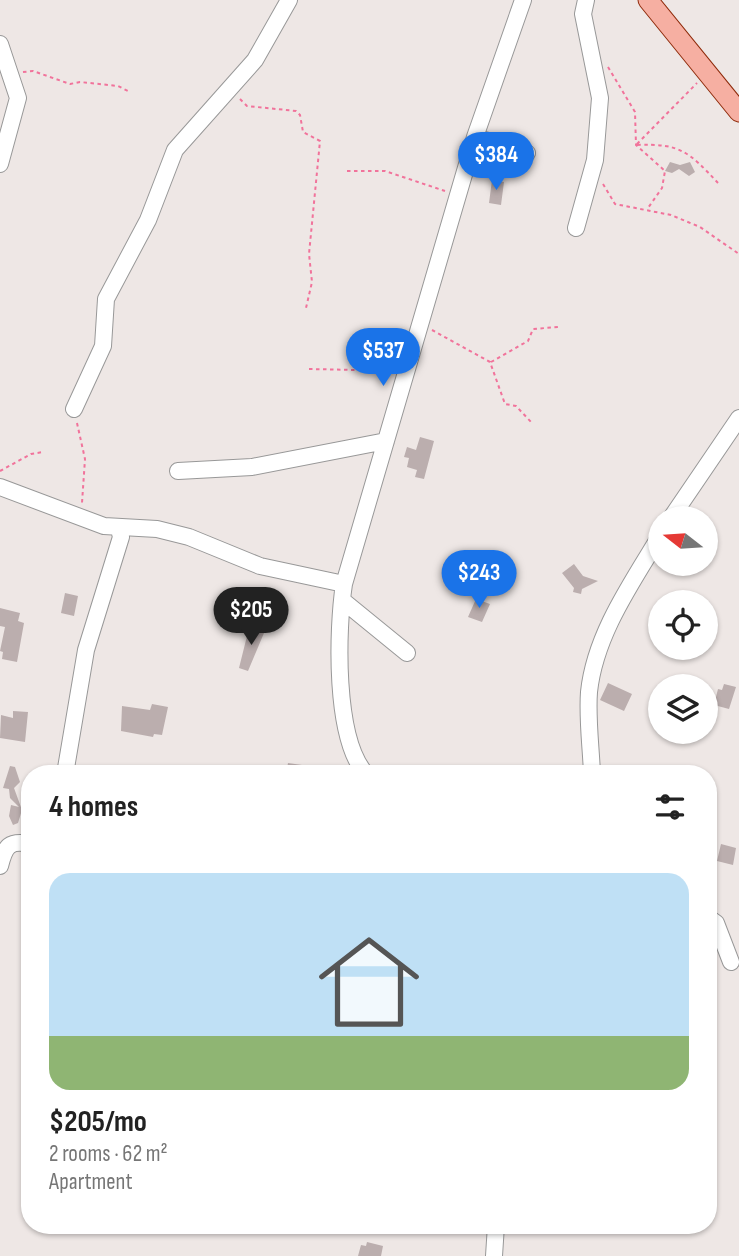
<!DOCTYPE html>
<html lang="en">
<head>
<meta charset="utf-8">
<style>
  :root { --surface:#fff; --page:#f2f2f2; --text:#222; --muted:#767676; --line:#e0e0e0; --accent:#1a73e8 }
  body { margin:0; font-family:"Sofia Sans Condensed",sans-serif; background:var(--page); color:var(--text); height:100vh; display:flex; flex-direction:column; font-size:26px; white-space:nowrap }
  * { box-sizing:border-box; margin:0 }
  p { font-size:23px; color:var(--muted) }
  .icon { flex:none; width:38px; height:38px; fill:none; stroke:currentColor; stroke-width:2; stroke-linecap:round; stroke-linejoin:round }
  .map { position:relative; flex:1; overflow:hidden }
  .side { position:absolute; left:21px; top:765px; width:696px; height:469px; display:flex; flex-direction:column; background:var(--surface); border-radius:28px; box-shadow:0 2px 5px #0004 }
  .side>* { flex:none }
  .needle { width:46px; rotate:287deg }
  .buttons { position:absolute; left:648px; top:506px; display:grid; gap:14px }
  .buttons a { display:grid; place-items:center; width:70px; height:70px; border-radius:50%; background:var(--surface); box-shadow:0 2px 5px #0004; font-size:35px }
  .price { position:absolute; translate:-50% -60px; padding:0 16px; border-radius:24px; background:var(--accent); color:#fff; font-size:23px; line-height:46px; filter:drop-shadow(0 2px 4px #0008) }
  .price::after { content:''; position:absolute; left:50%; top:42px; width:21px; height:16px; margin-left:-10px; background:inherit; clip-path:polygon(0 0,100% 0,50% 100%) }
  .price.selected { background:#222; color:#fff }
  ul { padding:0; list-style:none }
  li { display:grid; align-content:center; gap:14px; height:371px; padding:0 28px }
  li+li { border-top:2px solid var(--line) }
  li span { display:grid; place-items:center; height:217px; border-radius:21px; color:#555 }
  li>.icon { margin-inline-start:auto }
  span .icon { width:126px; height:126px; fill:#fffc; stroke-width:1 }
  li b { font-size:30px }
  h2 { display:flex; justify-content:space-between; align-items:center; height:84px; padding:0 28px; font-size:30px }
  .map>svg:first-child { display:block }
  .building { fill:#bbaeae }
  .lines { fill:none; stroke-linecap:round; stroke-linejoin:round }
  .minor-casing { stroke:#989898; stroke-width:18 }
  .major-casing { stroke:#8e2a0a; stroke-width:21 }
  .path { stroke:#f1739b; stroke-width:2; stroke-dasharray:3.5 3.5; stroke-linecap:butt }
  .minor { stroke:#fff; stroke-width:16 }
  .major { stroke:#f6afa2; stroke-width:19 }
</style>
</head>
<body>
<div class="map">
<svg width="739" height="1256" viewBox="0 0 739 1256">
  <rect width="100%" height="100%" fill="#eee7e5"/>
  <!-- building -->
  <path class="building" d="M670,162L680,165L690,162L695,172L689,176L679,169L672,173L665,171Z
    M492,180L504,182L501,205L489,203Z
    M420,437L434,441L424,479L415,477L417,470L407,467L409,458L404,457L407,447L416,450Z
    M574,564L583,576L598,581L582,589L581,594L573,592L574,588L562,573Z
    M65,593L78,596L74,616L61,613Z
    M476,599L490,604L482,622L468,617Z
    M0,608L20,613L18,621L24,623L17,662L2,659L3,652L0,651L5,627L0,626Z
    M250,624L262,628L261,632L264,633L248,671L239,668Z
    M608,683L632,694L624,711L600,700Z
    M724,684L736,687L729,709L714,705L718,689L722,690Z
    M152,704L168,707L162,735L154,734L153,737L121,731L122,706L150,710Z
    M13,711L28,712L25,742L0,738L1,715L13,718Z
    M288,763L323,768V774H286Z
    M10,766L15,767L20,782L14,788L22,810L18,823L13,825L9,816L11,805L19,807L10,798L9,789L3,788Z
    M721,844L736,848L733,865L717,861Z
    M367,1242L383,1246L381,1256H358L361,1245L366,1246Z"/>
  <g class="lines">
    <!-- minor casing -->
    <g class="minor-casing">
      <path id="minor" d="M0,44L18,98L0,164
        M475,137L527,153
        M576,228L595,160L600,98L583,14L586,0
        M74,409L103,346L106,299L148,220L175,150L255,60L289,0
        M178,471L252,467L386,441
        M0,487L104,526L157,529L189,537L260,566L344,584
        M671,518L739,418
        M342,600L407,653
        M65,774L86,650L121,537L119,529
        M366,774C334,739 337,630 344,584L475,137L523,0
        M592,774C591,747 587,719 589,692C595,635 631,584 660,536
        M0,866C5,846 9,840 30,844
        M709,918L716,923L731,962
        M494,1256L496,1225"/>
    </g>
    <!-- major casing -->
    <g class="major-casing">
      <path id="major" d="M648,0L739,112"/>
    </g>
    <!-- path -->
    <path class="path" d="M608,67L635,112L636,145L665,171L662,188L648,208
      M23,72L33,71L70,84L80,82L118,86L130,92
      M240,99L247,106L296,111L300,115L303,132L320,141L309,254L312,282L306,308
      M637,144L697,83
      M637,145C680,143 689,152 718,183
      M347,171H385L445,191
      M603,184L615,204L671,215L700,227L739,254
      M432,330L490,362L505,404L516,406L532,423
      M491,362L528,341L533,329L558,327
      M309,369L356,370L394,363
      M77,423L85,459L82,503
      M0,471L31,454L43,452"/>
    <!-- minor -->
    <use href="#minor" class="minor"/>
    <!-- major -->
    <use href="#major" class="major"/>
  </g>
</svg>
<div class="buttons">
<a><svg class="needle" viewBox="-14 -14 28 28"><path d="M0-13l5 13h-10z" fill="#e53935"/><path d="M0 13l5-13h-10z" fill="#767676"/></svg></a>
<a><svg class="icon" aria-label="locate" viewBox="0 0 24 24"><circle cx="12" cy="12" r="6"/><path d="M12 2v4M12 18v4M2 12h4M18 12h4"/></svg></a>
<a><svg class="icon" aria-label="layers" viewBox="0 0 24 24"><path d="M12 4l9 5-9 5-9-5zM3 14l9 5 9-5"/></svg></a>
</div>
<b class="price" style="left:496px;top:192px">$384</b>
<b class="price" style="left:383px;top:388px">$537</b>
<b class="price" style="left:479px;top:610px">$243</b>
<b class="price selected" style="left:251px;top:647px">$205</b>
<section class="side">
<h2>4 homes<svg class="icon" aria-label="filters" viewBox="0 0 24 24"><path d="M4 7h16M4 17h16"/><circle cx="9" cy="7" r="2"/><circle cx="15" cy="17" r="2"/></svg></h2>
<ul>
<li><span style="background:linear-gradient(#bfe0f5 75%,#8fb573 0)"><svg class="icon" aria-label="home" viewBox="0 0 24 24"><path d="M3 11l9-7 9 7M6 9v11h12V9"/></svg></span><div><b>$205/mo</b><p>2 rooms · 62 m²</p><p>Apartment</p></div></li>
</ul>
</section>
</div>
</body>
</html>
